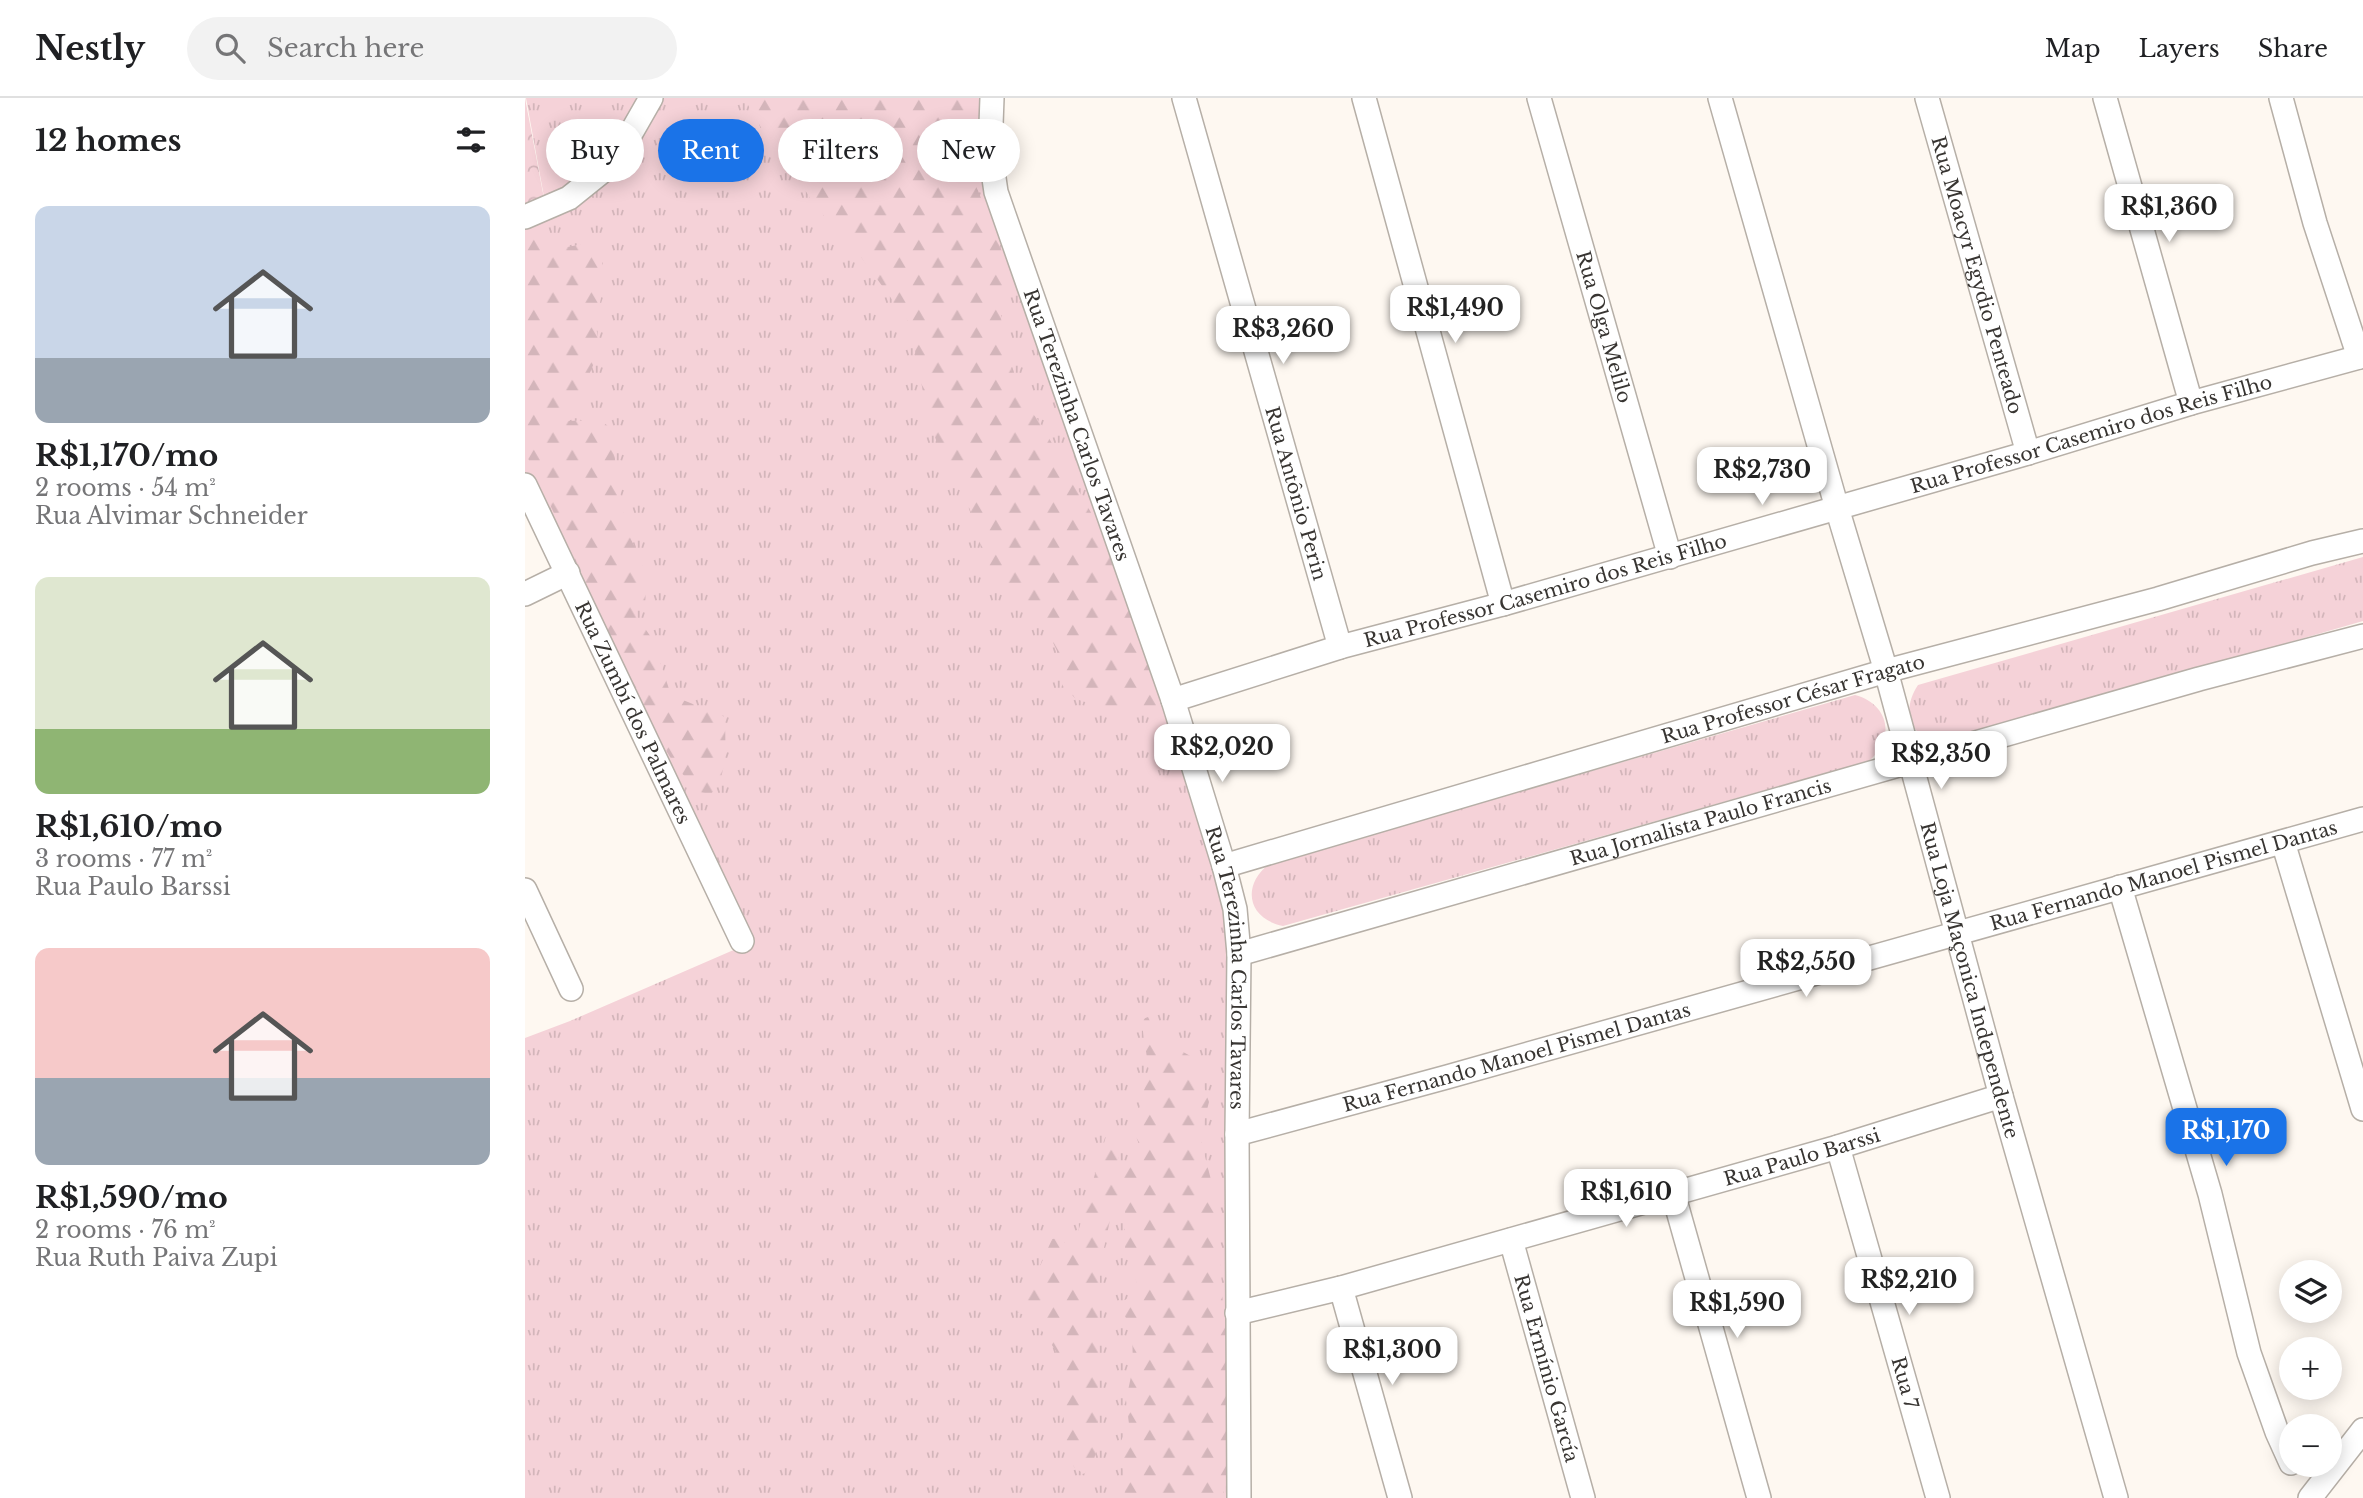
<!DOCTYPE html>
<html lang="en">
<head>
<meta charset="utf-8">
<style>
  :root { --surface:#fff; --page:#f2f2f2; --text:#202124; --muted:#757577; --line:#e0e0e0; --accent:#1a73e8 }
  body { margin:0; font-family:"Libre Baskerville",serif; background:var(--page); color:var(--text); height:100vh; display:flex; flex-direction:column; font-size:26px; white-space:nowrap }
  * { box-sizing:border-box; margin:0 }
  p { font-size:23px; color:var(--muted) }
  .icon { flex:none; width:38px; height:38px; fill:none; stroke:currentColor; stroke-width:2; stroke-linecap:round; stroke-linejoin:round }
  .map { position:relative; flex:1; overflow:hidden }
  .details { display:flex; flex-direction:column; background:var(--surface); width:525px }
  .details>* { flex:none }
  .hud { position:absolute; left:21px; top:21px; width:665px; height:63px; display:flex; gap:14px }
  .tools { position:absolute; left:1754px; top:1162px; display:grid; gap:14px }
  .tools a { display:grid; place-items:center; width:63px; height:63px; border-radius:50%; background:var(--surface); box-shadow:0 4px 18px #0003; font-size:35px }
  .price { position:absolute; translate:-50% -60px; padding:0 16px; border-radius:14px; background:#fff; color:#222; font-size:23px; line-height:46px; filter:drop-shadow(0 2px 4px #0008) }
  .price::after { content:''; position:absolute; left:50%; top:42px; width:21px; height:16px; margin-left:-10px; background:inherit; clip-path:polygon(0 0,100% 0,50% 100%) }
  .price.active { background:var(--accent); color:#fff }
  ul { padding:0; list-style:none }
  li { display:grid; align-content:center; gap:14px; height:371px; padding:0 35px }
  li span { display:grid; place-items:center; height:217px; border-radius:14px; color:#555 }
  li>.icon { margin-inline-start:auto }
  span .icon { width:126px; height:126px; fill:#fffc; stroke-width:1 }
  li b { font-size:30px }
  h2 { display:flex; justify-content:space-between; align-items:center; height:84px; padding:0 35px; font-size:30px }
  .chip { padding:0 24px; border-radius:32px; background:var(--surface); box-shadow:0 4px 18px #0003; font-size:24px; line-height:63px }
  .chip.active { background:var(--accent); color:#fff }
  header { display:flex; align-items:center; gap:42px; box-sizing:border-box; height:98px; padding:0 35px; background:var(--surface); border-bottom:2px solid var(--line) }
  header strong { font-size:33px }
  nav { display:flex; gap:38px; margin-inline-start:auto; font-size:24px }
  .search { width:490px; height:63px; background:var(--page); display:flex; align-items:center; gap:18px; box-sizing:border-box; padding:0 24px; border-radius:38px; color:var(--muted); font-size:26px }
  main { display:flex; flex:1; min-height:0 }
  .map>svg:first-child { display:block }
  .grass { fill:url(#grass-tufts) }
  .forest { fill:url(#forest-firs) }
  .park { fill:url(#park-crowns) }
  .lines { fill:none; stroke-linecap:round; stroke-linejoin:round }
  .minor-casing { stroke:#b6afa7; stroke-width:26 }
  .minor { stroke:#fff; stroke-width:23 }
  .labels { text-anchor:middle; stroke-width:7; stroke-linejoin:round; paint-order:stroke }
  .street-label { font-size:19px; fill:#383532; stroke:#fef8f1 }
</style>
</head>
<body>
<header>
<strong>Nestly</strong>
<div class="search"><svg class="icon" aria-label="search" viewBox="0 0 24 24"><circle cx="10" cy="10" r="6"/><path d="M15 15l6 6"/></svg>Search here</div>
<nav><a>Map</a><a>Layers</a><a>Share</a></nav>
</header>
<main>
<section class="details">
<h2>12 homes<svg class="icon" aria-label="filters" viewBox="0 0 24 24"><path d="M4 7h16M4 17h16"/><circle cx="9" cy="7" r="2"/><circle cx="15" cy="17" r="2"/></svg></h2>
<ul>
<li><span style="background:linear-gradient(#c9d6e8 70%,#9aa5b1 0)"><svg class="icon" aria-label="home" viewBox="0 0 24 24"><path d="M3 11l9-7 9 7M6 9v11h12V9"/></svg></span><div><b>R$1,170/mo</b><p>2 rooms · 54 m²</p><p>Rua Alvimar Schneider</p></div></li>
<li><span style="background:linear-gradient(#dfe7d0 70%,#8fb573 0)"><svg class="icon" aria-label="home" viewBox="0 0 24 24"><path d="M3 11l9-7 9 7M6 9v11h12V9"/></svg></span><div><b>R$1,610/mo</b><p>3 rooms · 77 m²</p><p>Rua Paulo Barssi</p></div></li>
<li><span style="background:linear-gradient(#f6c9c9 60%,#9aa5b1 0)"><svg class="icon" aria-label="home" viewBox="0 0 24 24"><path d="M3 11l9-7 9 7M6 9v11h12V9"/></svg></span><div><b>R$1,590/mo</b><p>2 rooms · 76 m²</p><p>Rua Ruth Paiva Zupi</p></div></li>
</ul>
</section>
<div class="map">
<svg width="1838" height="1400" viewBox="0 0 1838 1400">
  <defs>
    <pattern id="grass-tufts" width="24" height="20" patternUnits="userSpaceOnUse" patternTransform="scale(1.75)"><rect width="24" height="20" fill="#f5d2d8"/><path d="M3 7l-1-3M5 7V3M7 7l1-3M15 17l-1-3M17 17v-4M19 17l1-3" fill="none" stroke="#d3b5ba"/></pattern>
    <pattern id="forest-firs" width="22" height="20" patternUnits="userSpaceOnUse" patternTransform="scale(1.75)"><rect width="22" height="20" fill="#f5d2d8"/><path d="M5 1l3.5 6h-7zM16 11l3.5 6h-7z" fill="#d3b5ba"/></pattern>
    <pattern id="park-crowns" width="20" height="18" patternUnits="userSpaceOnUse" patternTransform="scale(1.75)"><rect width="20" height="18" fill="#f5d2d8"/><path d="M2 6a3 3 0 1 1 6 0M12 15a3 3 0 1 1 6 0" fill="none" stroke="#d3b5ba"/></pattern>
  </defs>
  <rect width="100%" height="100%" fill="#fef8f1"/>
  <!-- grass -->
  <path class="grass" d="M1,0H467L465,53L710,811L714,1400H0V940L45,923L227,844L0,379V119L21,110Z
    M1838,459V523L1409,647C1384,634 1377,611 1393,587Z
    M1330,597C1364,606 1371,640 1344,663L758,828C723,821 716,788 744,766Z"/>
  <!-- forest -->
  <path class="forest" d="M219,0H443V19L451,57L452,90L478,156L476,220L491,293L516,326L573,427L656,588L641,617L611,609H575L551,601L538,588L533,578L532,553L522,532L478,481L464,470L458,461L452,430L440,399L430,374L414,350L403,320L385,226L333,155L291,109L260,61L238,33Z
    M0,141H16L42,149L70,144L77,148V193L71,229L75,250L56,297L45,309L41,323L76,322L85,330L101,431L117,464L122,481L120,506L110,509V516L128,542L144,591L153,600L200,619C200,643 204,678 186,696L174,694L152,670L115,611L46,451L0,354Z
    M623,919L633,940L669,960L684,1004L675,1039L694,1113L697,1196L706,1279L703,1378L697,1400H599L600,1391L595,1345L604,1326L601,1302L608,1269L607,1231L596,1211L597,1204L609,1196L612,1185L600,1155V1098L593,1099L587,1113L575,1168L572,1350L568,1365L559,1376L549,1369L541,1341L531,1253L508,1220L491,1214L514,1181L516,1166L527,1141L536,1140L544,1150L551,1141L584,1028L588,1032L595,1066L609,1067L616,1061L617,1049L608,1034L624,973L617,927L618,921Z"/>
  <!-- park -->
  <path class="park" d="M0,0L21,111L0,119Z"/>
  <g class="lines">
    <!-- minor casing -->
    <g class="minor-casing">
      <g id="minor">
        <path id="s1" d="M467,0L465,53L471,94L648,602L699,768L710,811L714,856L712,1036L714,1400"/>
        <path id="s2" d="M659,0L815,549"/>
        <path d="M839,0L978,506"/>
        <path id="s3" d="M1014,0L1145,459"/>
        <path id="s4" d="M1195,0L1312,410L1361,573L1476,998L1591,1400"/>
        <path id="s5" d="M1402,0L1503,355"/>
        <path d="M1580,0L1666,305"/>
        <path d="M1756,0L1790,125L1834,259"/>
        <path d="M0,119L44,100L90,63L126,0"/>
        <path id="s6" d="M0,387L217,843"/>
        <path d="M0,496L43,475"/>
        <path id="s7" d="M648,602L815,549L978,506L1503,355L1666,305L1838,258"/>
        <path d="M1758,744L1838,1011"/>
        <path id="s8" d="M699,768L1361,573L1633,501L1787,455L1838,443"/>
        <path d="M1595,789L1685,1096L1724,1255L1752,1334L1766,1365"/>
        <path d="M0,792L46,891"/>
        <path id="s9" d="M714,856L1674,581L1838,538"/>
        <path id="s10" d="M712,1036L922,979L1838,721"/>
        <path id="s11" d="M1313,1049L1413,1400"/>
        <path d="M1148,1095L1234,1400"/>
        <path id="s12" d="M986,1142L1058,1400"/>
        <path d="M816,1190L875,1400"/>
        <path id="s13" d="M712,1215L816,1190L1313,1049L1476,998"/>
        <path d="M1785,1400L1838,1332"/>
      </g>
    </g>
    <!-- minor -->
    <use href="#minor" class="minor"/>
  </g>
  <g class="labels">
    <!-- street labels -->
    <g class="street-label">
      <text dy="7" stroke="none"><textPath href="#s5" startOffset="184">Rua Moacyr Egydio Penteado</textPath></text>
      <text dy="7" stroke="none"><textPath href="#s3" startOffset="238">Rua Olga Melilo</textPath></text>
      <text dy="7" stroke="none"><textPath href="#s1" startOffset="341">Rua Terezinha Carlos Tavares</textPath></text>
      <text dy="7" stroke="none"><textPath href="#s7" startOffset="956">Rua Professor Casemiro dos Reis Filho</textPath></text>
      <text dy="7" stroke="none"><textPath href="#s2" startOffset="411">Rua Antônio Perin</textPath></text>
      <text dy="7" stroke="none"><textPath href="#s7" startOffset="388">Rua Professor Casemiro dos Reis Filho</textPath></text>
      <text dy="7" stroke="none"><textPath href="#s8" startOffset="593">Rua Professor César Fragato</textPath></text>
      <text dy="7" stroke="none"><textPath href="#s6" startOffset="252">Rua Zumbí dos Palmares</textPath></text>
      <text dy="7" stroke="none"><textPath href="#s9" startOffset="480">Rua Jornalista Paulo Francis</textPath></text>
      <text dy="7" stroke="none"><textPath href="#s10" startOffset="962">Rua Fernando Manoel Pismel Dantas</textPath></text>
      <text dy="7" stroke="none"><textPath href="#s1" startOffset="908">Rua Terezinha Carlos Tavares</textPath></text>
      <text dy="7" stroke="none"><textPath href="#s4" startOffset="917">Rua Loja Maçonica Independente</textPath></text>
      <text dy="7" stroke="none"><textPath href="#s10" startOffset="290">Rua Fernando Manoel Pismel Dantas</textPath></text>
      <text dy="7" stroke="none"><textPath href="#s13" startOffset="586">Rua Paulo Barssi</textPath></text>
      <text dy="7" stroke="none"><textPath href="#s12" startOffset="133">Rua Ermínio García</textPath></text>
      <text dy="7" stroke="none"><textPath href="#s11" startOffset="245">Rua 7</textPath></text>
    </g>
  </g>
</svg>
<div class="tools">
<a><svg class="icon" aria-label="layers" viewBox="0 0 24 24"><path d="M12 4l9 5-9 5-9-5zM3 14l9 5 9-5"/></svg></a>
<a>+</a>
<a>−</a>
</div>
<b class="price" style="left:1644px;top:146px">R$1,360</b>
<b class="price" style="left:930px;top:247px">R$1,490</b>
<b class="price" style="left:758px;top:268px">R$3,260</b>
<b class="price" style="left:1237px;top:409px">R$2,730</b>
<b class="price" style="left:697px;top:686px">R$2,020</b>
<b class="price" style="left:1416px;top:693px">R$2,350</b>
<b class="price" style="left:1281px;top:901px">R$2,550</b>
<b class="price active" style="left:1701px;top:1070px">R$1,170</b>
<b class="price" style="left:1101px;top:1131px">R$1,610</b>
<b class="price" style="left:1384px;top:1219px">R$2,210</b>
<b class="price" style="left:1212px;top:1242px">R$1,590</b>
<b class="price" style="left:867px;top:1289px">R$1,300</b>
<div class="hud">
<a class="chip">Buy</a>
<a class="chip active">Rent</a>
<a class="chip">Filters</a>
<a class="chip">New</a>
</div>
</div>
</main>
</body>
</html>
